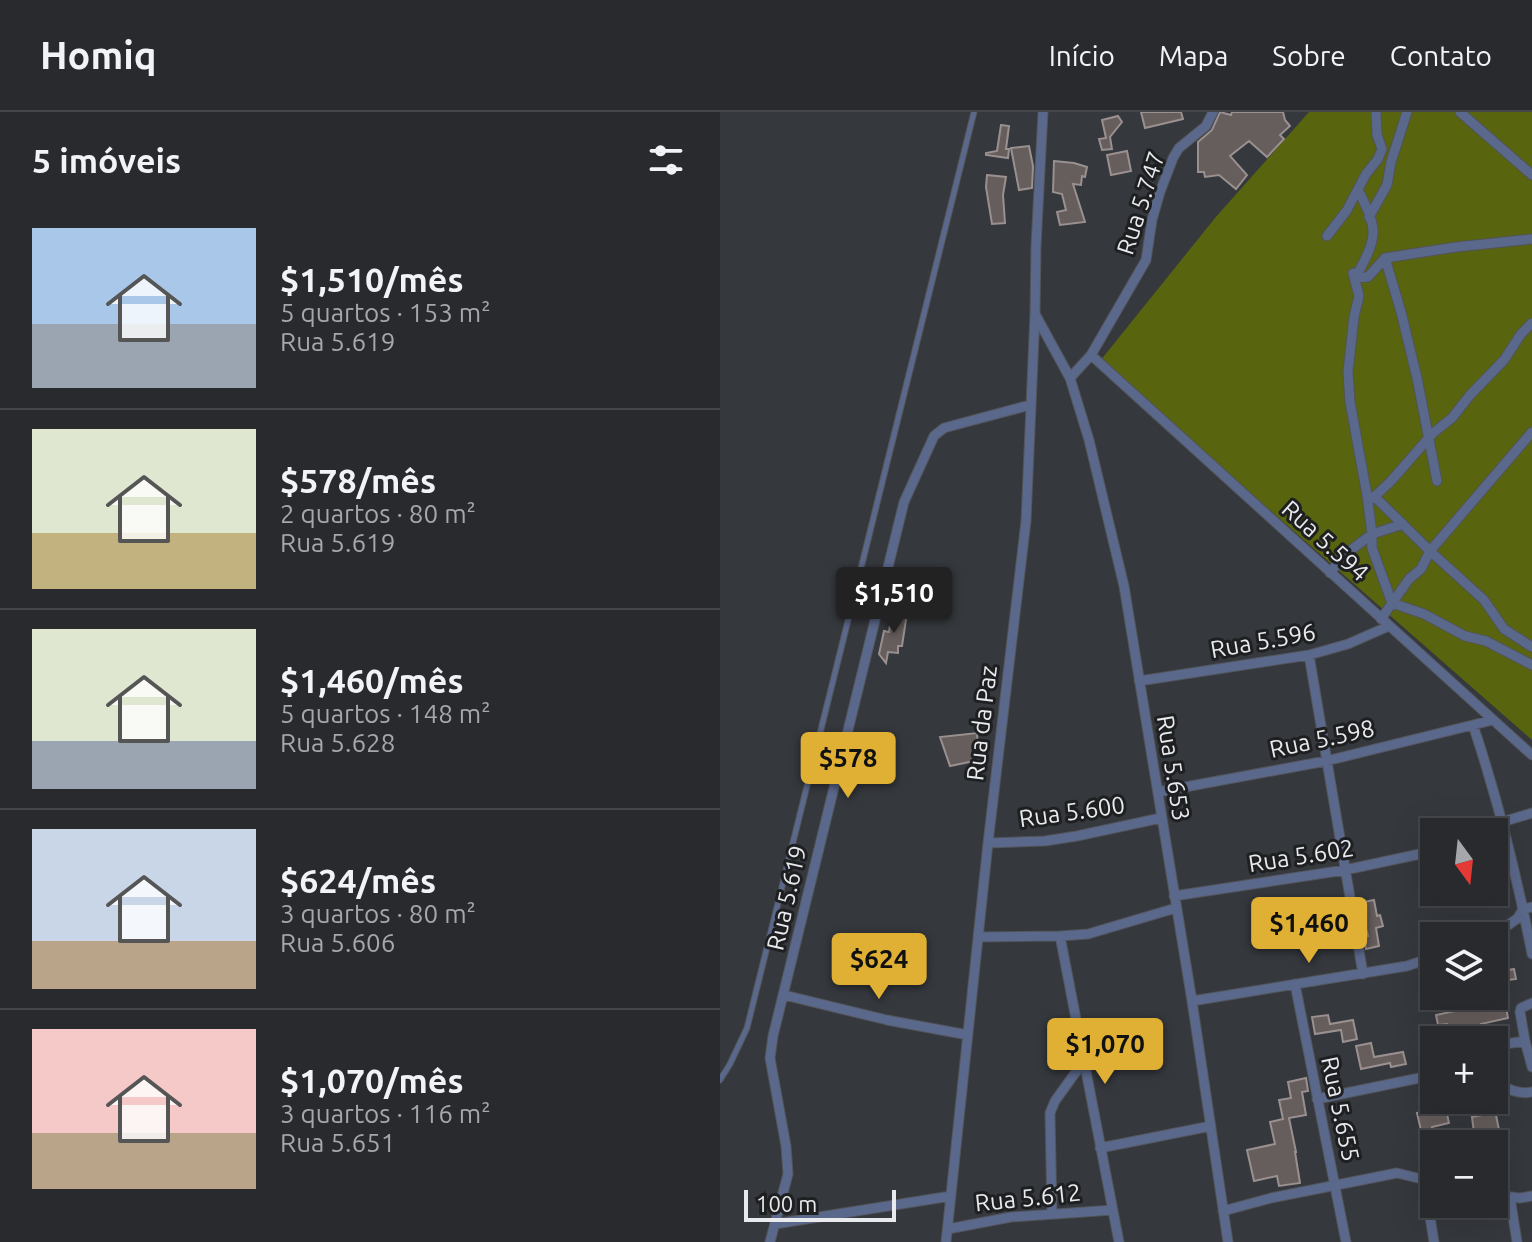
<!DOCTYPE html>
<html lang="pt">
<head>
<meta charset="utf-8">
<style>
  :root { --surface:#282a2e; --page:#34363a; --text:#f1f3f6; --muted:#a5a7aa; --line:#44464a; --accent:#e0b034 }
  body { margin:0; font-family:Ubuntu,sans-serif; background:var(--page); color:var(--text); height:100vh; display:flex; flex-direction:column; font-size:30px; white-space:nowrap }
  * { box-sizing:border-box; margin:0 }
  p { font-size:26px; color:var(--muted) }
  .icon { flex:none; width:44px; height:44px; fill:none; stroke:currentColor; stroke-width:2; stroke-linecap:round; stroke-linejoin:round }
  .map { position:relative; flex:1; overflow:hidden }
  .details { display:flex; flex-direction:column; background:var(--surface); width:720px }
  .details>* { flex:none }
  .needle { width:52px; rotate:165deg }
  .controls { position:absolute; left:700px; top:706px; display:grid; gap:16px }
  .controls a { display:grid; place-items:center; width:88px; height:88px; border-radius:0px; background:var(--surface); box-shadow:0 8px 32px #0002,0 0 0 2px var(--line); font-size:40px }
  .scale { position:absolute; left:24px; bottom:20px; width:152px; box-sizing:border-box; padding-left:8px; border:4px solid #e9eaee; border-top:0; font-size:22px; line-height:28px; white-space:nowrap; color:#e9eaee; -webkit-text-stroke:6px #1e1f21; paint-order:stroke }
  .price { position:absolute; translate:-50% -68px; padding:0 18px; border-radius:8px; background:var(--accent); color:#111; font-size:26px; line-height:52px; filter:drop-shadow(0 2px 4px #0008) }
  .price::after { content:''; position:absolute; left:50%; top:48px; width:24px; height:18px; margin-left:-12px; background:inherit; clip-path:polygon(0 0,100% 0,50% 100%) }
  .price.on { background:#222; color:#fff }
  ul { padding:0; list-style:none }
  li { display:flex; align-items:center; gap:24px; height:200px; padding:0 32px }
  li+li { border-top:2px solid var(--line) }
  li span { display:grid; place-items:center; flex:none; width:224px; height:160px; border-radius:0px; color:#555 }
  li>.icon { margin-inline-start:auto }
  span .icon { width:96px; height:96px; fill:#fffc; stroke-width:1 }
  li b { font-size:34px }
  h2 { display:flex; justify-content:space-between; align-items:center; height:96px; padding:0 32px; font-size:34px }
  header { display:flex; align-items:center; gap:48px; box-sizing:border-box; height:112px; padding:0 40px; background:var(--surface); border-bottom:2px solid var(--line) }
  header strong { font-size:38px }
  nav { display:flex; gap:44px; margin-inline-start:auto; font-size:28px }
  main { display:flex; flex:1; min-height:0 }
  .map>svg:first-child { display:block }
  .green { fill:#58640e }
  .building { fill:#665e5d; stroke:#99908f; stroke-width:2 }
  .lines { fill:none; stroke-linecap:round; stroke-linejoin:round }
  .service-casing { stroke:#525459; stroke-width:7 }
  .minor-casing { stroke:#525459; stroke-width:11 }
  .service { stroke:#5a688b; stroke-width:5 }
  .minor { stroke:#5a688b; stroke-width:9 }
  .labels { text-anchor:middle; stroke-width:6; stroke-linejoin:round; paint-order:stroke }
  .street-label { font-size:24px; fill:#e9eaee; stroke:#1e1f21 }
</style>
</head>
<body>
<header>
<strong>Homiq</strong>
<nav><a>Início</a><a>Mapa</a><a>Sobre</a><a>Contato</a></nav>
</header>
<main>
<section class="details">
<h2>5 imóveis<svg class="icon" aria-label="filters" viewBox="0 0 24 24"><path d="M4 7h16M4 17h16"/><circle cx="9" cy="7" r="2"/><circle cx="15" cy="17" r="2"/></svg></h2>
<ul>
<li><span style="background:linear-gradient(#a9c7e8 60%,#9aa5b1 0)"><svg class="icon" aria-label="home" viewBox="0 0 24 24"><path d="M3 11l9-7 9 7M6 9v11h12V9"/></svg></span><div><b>$1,510/mês</b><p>5 quartos · 153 m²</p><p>Rua 5.619</p></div></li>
<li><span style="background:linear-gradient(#dfe7d0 65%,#c2b280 0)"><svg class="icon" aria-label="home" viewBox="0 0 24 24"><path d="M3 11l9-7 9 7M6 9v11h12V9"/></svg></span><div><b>$578/mês</b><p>2 quartos · 80 m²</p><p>Rua 5.619</p></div></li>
<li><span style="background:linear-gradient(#dfe7d0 70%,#9aa5b1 0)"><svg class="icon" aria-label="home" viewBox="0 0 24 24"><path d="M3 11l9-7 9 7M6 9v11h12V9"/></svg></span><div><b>$1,460/mês</b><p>5 quartos · 148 m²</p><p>Rua 5.628</p></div></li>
<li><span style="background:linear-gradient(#c9d6e8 70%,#b9a48a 0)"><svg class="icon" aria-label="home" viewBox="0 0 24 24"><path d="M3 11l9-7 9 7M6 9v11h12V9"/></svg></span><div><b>$624/mês</b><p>3 quartos · 80 m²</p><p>Rua 5.606</p></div></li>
<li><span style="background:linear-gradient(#f6c9c9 65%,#b9a48a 0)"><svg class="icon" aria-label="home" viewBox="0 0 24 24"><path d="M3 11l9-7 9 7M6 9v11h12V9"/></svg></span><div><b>$1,070/mês</b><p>3 quartos · 116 m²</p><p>Rua 5.651</p></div></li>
</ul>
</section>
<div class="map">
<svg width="812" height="1130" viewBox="0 0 812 1130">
  <rect width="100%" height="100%" fill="#35383d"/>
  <!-- green -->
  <path class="green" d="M589,0H812V628L380,249L495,106Z"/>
  <!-- building -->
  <path class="building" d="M421,0H461L463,7L425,16Z
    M500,0L511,3L512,0H563L565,8L570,14L560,23L564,27L547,45L529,29L510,44L527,63L516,77L499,63L485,65L484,60H478V30L492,18Z
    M398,4L402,10L390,25L392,37L382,38L379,27L386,26L382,8Z
    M281,13L289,14L286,37H289L288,46L266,43V41L277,39Z
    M309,34L313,54L312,76L299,78L291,36Z
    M407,39L411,59L391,63L387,43Z
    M334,49L354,51L367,55L365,65L362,64L361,73L353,72L365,110L340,113L337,100L346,98L342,82L333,80Z
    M267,63L286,65L283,83L285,111L272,112L266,75Z
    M172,499L187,501L182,534H178V541L168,540L166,551L159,542L164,519L169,520Z
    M257,621L259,648L230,654L220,625Z
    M654,788L657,804L660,803L663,814L656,816L659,834L646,837L644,825L648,824L639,791Z
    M774,855H778L779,860L794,857L796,867L781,869L788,906L761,912L764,928H750L748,916L728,920L727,912L718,913L716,903L749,896L747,887L758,885L759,894L774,890Z
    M608,903L610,912L633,908L637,927L623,930L621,918L595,922L592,905Z
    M651,931L654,945L683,940L686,952L671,955L670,951L641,957L636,934Z
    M586,966L588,979L582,980L586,1003L569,1006L576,1040H575L580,1071L559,1074L557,1064L534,1069L527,1038L555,1032L550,1010L563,1007L559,988L571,986L568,970Z
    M774,993L779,1018L754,1021L752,1005L767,1002L765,995Z
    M714,996V1000L726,998L729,1011L712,1015L713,1020L702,1023L697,1001Z"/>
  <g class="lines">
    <!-- service casing -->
    <g class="service-casing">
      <path id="service" d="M0,968L10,952L27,916L254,0"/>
    </g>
    <!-- minor casing -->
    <g class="minor-casing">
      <path id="minor" d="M740,0L812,63
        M649,105L667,73L671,50L687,0
        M607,124L627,98L646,62L658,47L662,37L657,23L656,0
        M665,146L736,135L812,127
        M633,161L639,184L634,205L628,260L630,290L647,383L652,422V436L672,491L704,502L745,524L766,529L812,553
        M635,166L648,165L665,146L681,200L697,266L717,369
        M635,166C642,153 652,137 653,122C654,108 644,90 638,78
        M315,202L350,266L369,328L404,474L472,889L508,1130
        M371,243L812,643
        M350,266L371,243L426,148L432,108L440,80L453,46L459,36L486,14L493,0
        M649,384L658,388L710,439L764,488L784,517L812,535
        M653,386L671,369L713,321L732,306L750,283L784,248L801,222L812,211
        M610,461L623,444L652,422L683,412
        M661,507L689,467L701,457L710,439L812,320
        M589,543L643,862
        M419,569L589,543L628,532L669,514
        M753,613C778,688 797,764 812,842
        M438,680L606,649L773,608
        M768,720L782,710L812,701
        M268,731L325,729L357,724L441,706
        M454,784L625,758L714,739
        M340,824L399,1130
        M773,824L798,806L803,797L812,795
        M258,825L340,824L368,822L456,796
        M575,872L626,1130
        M64,883L167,908L248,923
        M472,889L687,854L714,845
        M812,891L801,896L800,900L805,929L812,955
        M774,938L785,932L805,929
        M774,970C786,976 798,983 812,980
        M597,987L714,963
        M380,1036L491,1014
        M704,1067L714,1130
        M774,1083L800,1086L812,1084
        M790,1085L797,1130
        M503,1099L551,1086L677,1061L714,1070
        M332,1102L330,1001L335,989L363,950
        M55,1112L231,1084
        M228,1117L291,1105L393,1098
        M50,1130L68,1062L66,1034L50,946L53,924L184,390L214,324L224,316L235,313L310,293
        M226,1130L268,731L306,409L315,202L316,134L323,0"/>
    </g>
    <!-- service -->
    <use href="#service" class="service"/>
    <!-- minor -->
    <use href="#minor" class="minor"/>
  </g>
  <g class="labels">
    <!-- street labels -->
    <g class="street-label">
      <text transform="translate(421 91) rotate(-72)" y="8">Rua 5.747</text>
      <text transform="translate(605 429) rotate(42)" y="8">Rua 5.594</text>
      <text transform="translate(543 529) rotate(-10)" y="8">Rua 5.596</text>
      <text transform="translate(262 611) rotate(-83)" y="8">Rua da Paz</text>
      <text transform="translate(602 627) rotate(-12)" y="8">Rua 5.598</text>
      <text transform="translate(453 656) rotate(81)" y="8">Rua 5.653</text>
      <text transform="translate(352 700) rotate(-8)" y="8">Rua 5.600</text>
      <text transform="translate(581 744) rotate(-9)" y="8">Rua 5.602</text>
      <text transform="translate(67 786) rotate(-77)" y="8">Rua 5.619</text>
      <text transform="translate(620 997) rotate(78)" y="8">Rua 5.655</text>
      <text transform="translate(308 1086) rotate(-6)" y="8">Rua 5.612</text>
    </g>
  </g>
</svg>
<div class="controls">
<a><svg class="needle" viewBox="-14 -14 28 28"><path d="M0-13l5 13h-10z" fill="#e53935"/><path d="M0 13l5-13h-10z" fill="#a5a7aa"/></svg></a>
<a><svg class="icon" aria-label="layers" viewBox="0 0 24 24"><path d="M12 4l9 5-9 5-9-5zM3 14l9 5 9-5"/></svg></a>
<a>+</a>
<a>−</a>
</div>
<div class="scale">100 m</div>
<b class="price on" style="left:174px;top:523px">$1,510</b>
<b class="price" style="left:128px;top:688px">$578</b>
<b class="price" style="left:589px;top:853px">$1,460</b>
<b class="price" style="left:159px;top:889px">$624</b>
<b class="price" style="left:385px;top:974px">$1,070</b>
</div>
</main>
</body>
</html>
